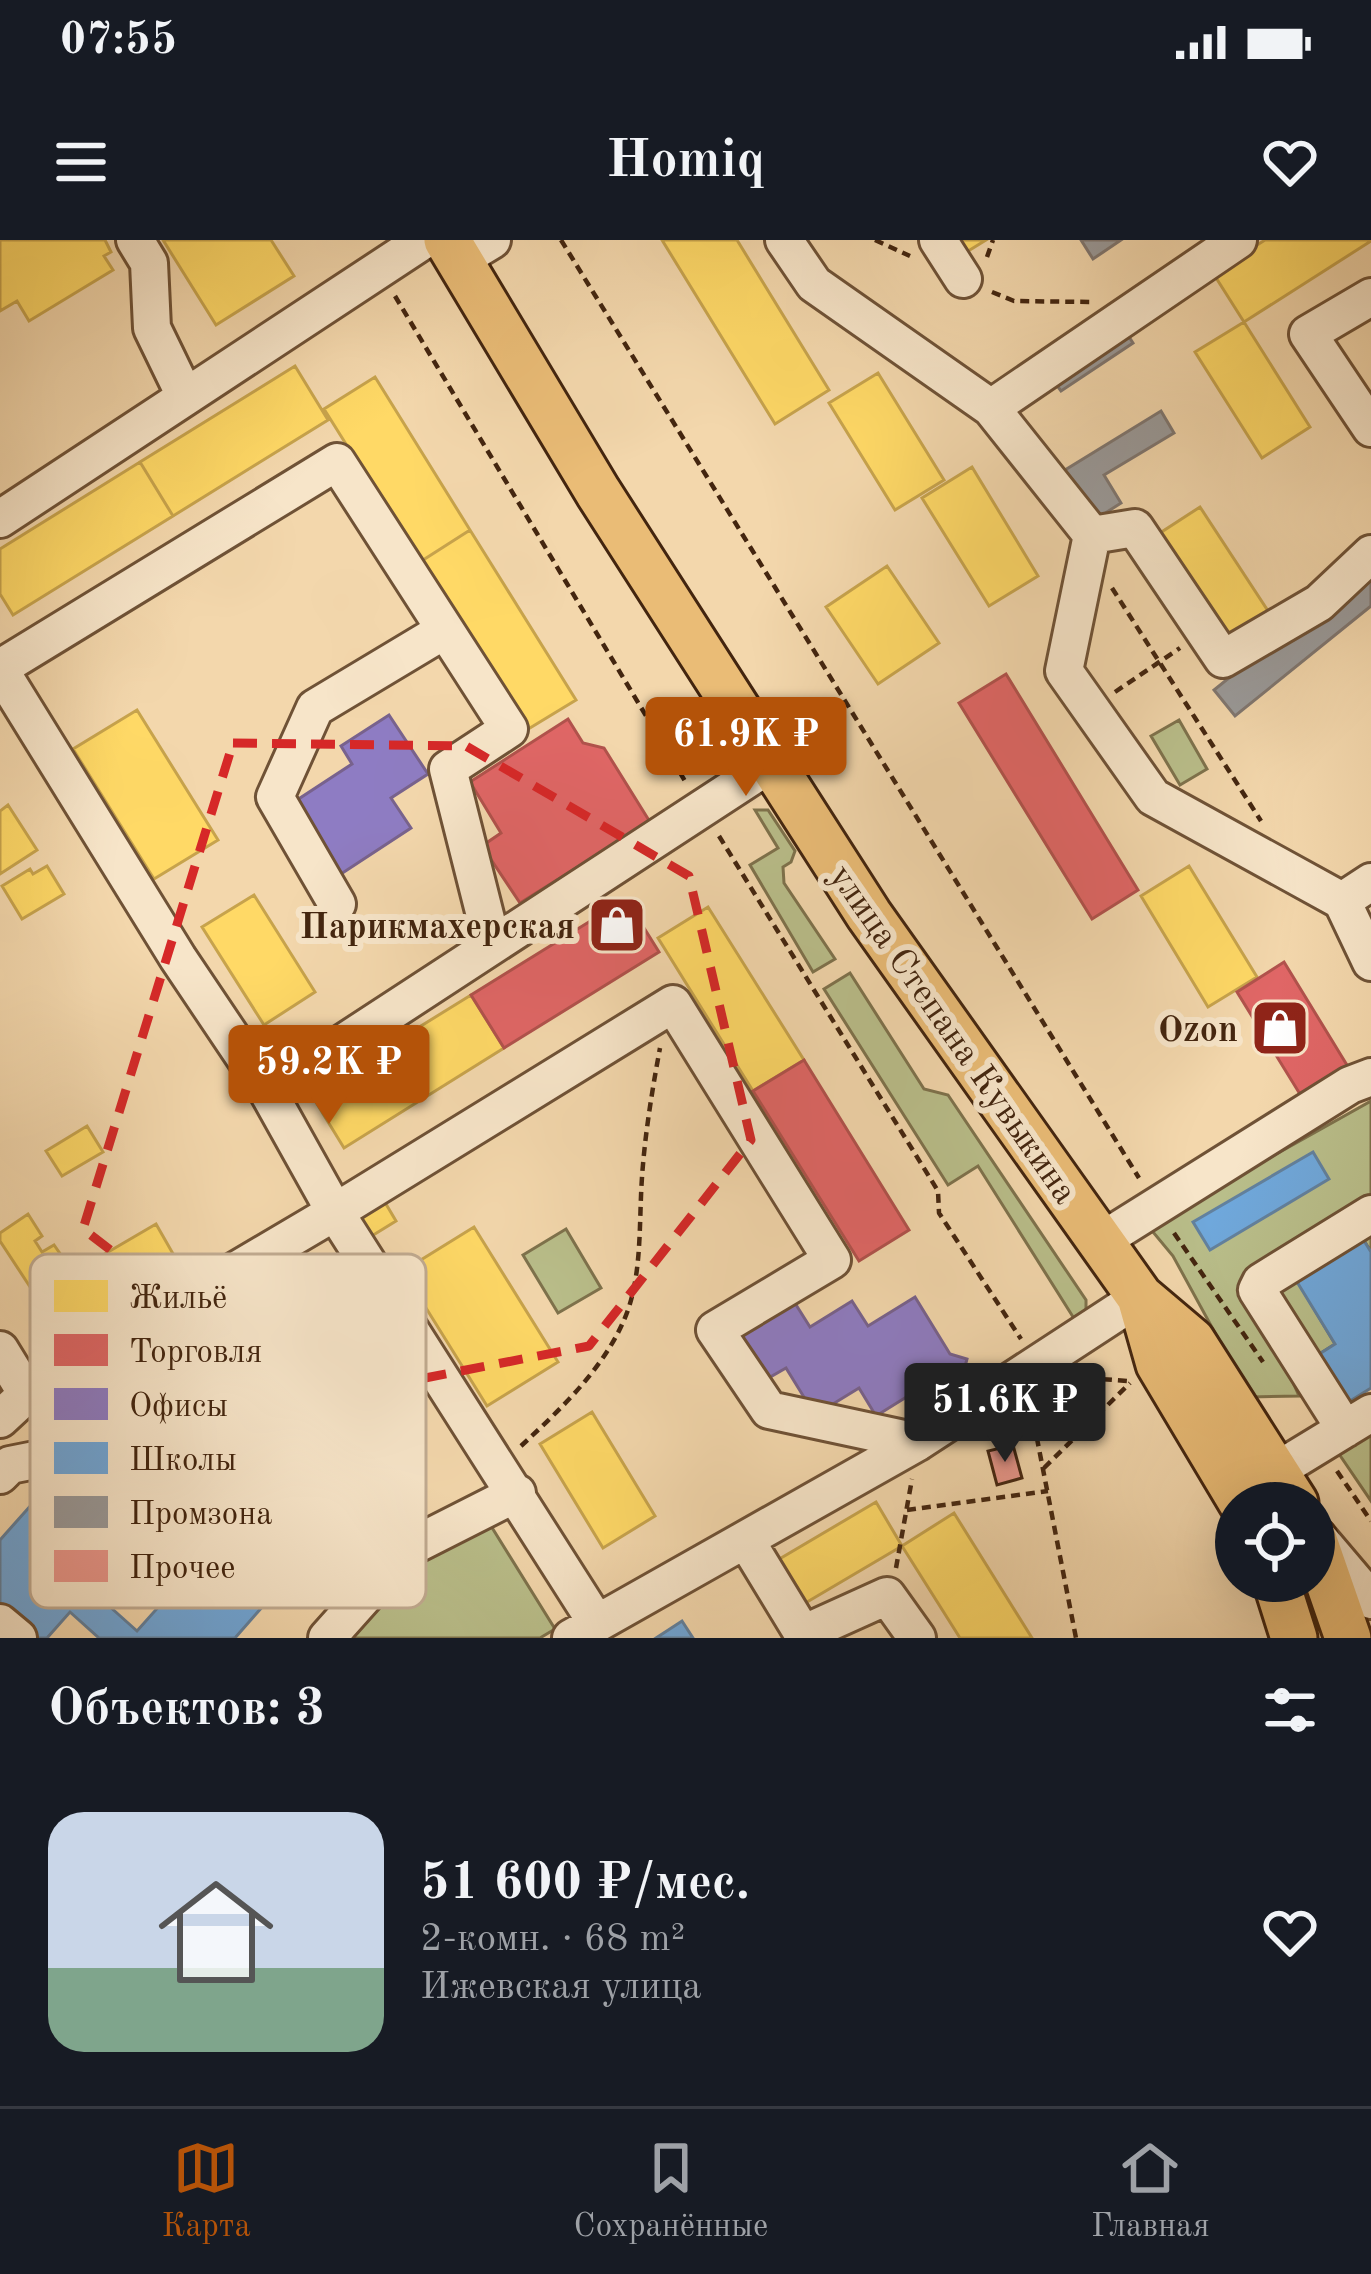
<!DOCTYPE html>
<html lang="ru">
<head>
<meta charset="utf-8">
<style>
  :root { --surface:#171b24; --page:#20242c; --text:#f1f3f6; --muted:#9ea1a6; --line:#363941; --accent:#b45309 }
  body { margin:0; font-family:"Old Standard TT",serif; background:var(--page); color:var(--text); height:100vh; display:flex; flex-direction:column; font-size:45px; white-space:nowrap }
  * { box-sizing:border-box; margin:0 }
  p { font-size:39px; color:var(--muted) }
  .icon { flex:none; width:66px; height:66px; fill:none; stroke:currentColor; stroke-width:2; stroke-linecap:round; stroke-linejoin:round }
  .map { position:relative; height:1398px; overflow:hidden }
  .panel { display:flex; flex-direction:column; background:var(--surface); flex:1 }
  .panel>* { flex:none }
  .tools { position:absolute; left:1215px; top:1242px; display:grid; gap:24px }
  .tools a { display:grid; place-items:center; width:120px; height:120px; border-radius:50%; background:var(--surface); box-shadow:0 12px 48px #0002; font-size:60px }
  .price { position:absolute; translate:-50% -102px; padding:0 27px; border-radius:12px; background:var(--accent); color:#fff; font-size:39px; line-height:78px; filter:drop-shadow(0 3px 6px #0008) }
  .price::after { content:''; position:absolute; left:50%; top:72px; width:36px; height:27px; margin-left:-18px; background:inherit; clip-path:polygon(0 0,100% 0,50% 100%) }
  .price.selected { background:#222; color:#fff }
  ul { padding:0; list-style:none }
  li { display:flex; align-items:center; gap:36px; height:300px; padding:0 48px }
  li span { display:grid; place-items:center; flex:none; width:336px; height:240px; border-radius:36px; color:#555 }
  li>.icon { margin-inline-start:auto }
  span .icon { width:144px; height:144px; fill:#fffc; stroke-width:1 }
  li b { font-size:51px }
  h2 { display:flex; justify-content:space-between; align-items:center; height:144px; padding:0 48px; font-size:51px }
  .status { display:flex; justify-content:space-between; align-items:center; height:84px; padding:0 60px; background:var(--surface); direction:ltr }
  .status svg { height:33px; fill:currentColor }
  header { display:flex; justify-content:space-between; align-items:center; height:156px; padding:0 48px; background:var(--surface); font-size:54px; font-weight:700 }
  .tabs { display:flex; justify-content:space-around; align-items:center; height:168px; border-top:3px solid var(--line); background:var(--surface); font-size:33px; color:var(--muted) }
  .tabs a { display:grid; justify-items:center; gap:6px }
  .tabs .selected { color:var(--accent) }
  .map>svg:first-child { display:block }
  .green { fill:#b9be8a; stroke:#7e724c; stroke-width:3 }
  .homes { fill:#ffd966; stroke:#c7a34c; stroke-width:3 }
  .shops { fill:#e06666; stroke:#b1524c; stroke-width:3 }
  .offices { fill:#8e7cc3; stroke:#78628d; stroke-width:3 }
  .schools { fill:#6fa8dc; stroke:#62819e; stroke-width:3 }
  .industry { fill:#999; stroke:#7f7670; stroke-width:3 }
  .building { fill:#e9968b; stroke:#43250f; stroke-width:3 }
  .lines { fill:none; stroke-linecap:round; stroke-linejoin:round }
  .minor-casing { stroke:#6f5236; stroke-width:42 }
  .major-casing { stroke:#43250f; stroke-width:51 }
  .path { stroke:#43250f; stroke-width:4.5; stroke-dasharray:9 6; stroke-linecap:butt }
  .minor { stroke:#f7e5c9; stroke-width:36 }
  .major { stroke:#eabc76; stroke-width:45 }
  .marked { fill:none; stroke:#d62828; stroke-width:9; stroke-dasharray:24 15; stroke-linejoin:round }
  .labels { text-anchor:middle; stroke-width:12; stroke-linejoin:round; paint-order:stroke }
  .poi-label { font-size:36px; font-weight:bold; fill:#43250f; stroke:#f7e5c9; text-anchor:end }
  .street-label { font-size:36px; fill:#43250f; stroke:#f7e5c9 }
  .key { fill:#f7e5c9; stroke:#c1ab91; stroke-width:3 }
  .key-label { font-size:33px; fill:#43250f }
</style>
</head>
<body>
<div class="status"><b>07:55</b><svg viewBox="0 0 49 12"><path d="M0 12V9h3v3zM5 12V6h3v6zM10 12V3h3v9zM15 12V0h3v12zM26 1h20v11H26zM47 4h2v5h-2z"/></svg></div>
<header><svg class="icon" aria-label="menu" viewBox="0 0 24 24"><path d="M4 6h16M4 12h16M4 18h16"/></svg>Homiq<svg class="icon" aria-label="heart" viewBox="0 0 24 24"><path d="M12 20l-8-8c-3-5 5-10 8-4 3-6 11-1 8 4z"/></svg></header>
<div class="map">
<svg width="1371" height="1398" viewBox="0 0 1371 1398">
  <rect width="100%" height="100%" fill="#f3d7ac"/>
  <filter id="stains"><feTurbulence type="fractalNoise" baseFrequency=".00167" numOctaves="4"/><feColorMatrix values="0 0 0 0 .2 0 0 0 0 .09 0 0 0 0 .02 0 0 0 .5 -.17"/></filter>
  <radialGradient id="worn" r=".72"><stop offset=".6" stop-color="#630" stop-opacity="0"/><stop offset="1" stop-color="#630" stop-opacity=".3"/></radialGradient>
  <!-- green -->
  <path class="green" d="M1179,480L1207,529L1180,545L1151,496Z
    M755,570H768L795,611L791,622L783,627L784,643L835,719L813,732L750,625L778,608Z
    M850,733L924,849L948,855L1086,1060V1074L1075,1080L978,926L948,945L824,749Z
    M1371,861V968L1253,1052L1299,1156L1250,1157L1173,1016L1148,986Z
    M1371,985V1012L1362,997L1295,1037L1335,1104L1313,1118L1269,1042Z
    M566,989L601,1048L558,1073L523,1015Z
    M1371,1190V1261L1337,1211Z
    M491,1286L555,1389L540,1398H352L419,1324Z"/>
  <!-- homes -->
  <path class="homes" d="M0,0H105L111,12L104,16L113,30L29,81L17,61L0,71Z
    M163,0H271L294,36L216,85Z
    M662,0H737L829,150L775,184Z
    M957,0H986L965,13Z
    M1265,0H1371V1L1244,82L1213,33Z
    M1244,82L1310,187L1262,218L1195,112Z
    M295,126L328,180L173,276L140,222Z
    M878,133L944,240L895,270L829,163Z
    M375,137L470,290L420,322L324,169Z
    M140,222L173,276L13,375L0,354V309Z
    M972,227L1038,336L989,366L922,258Z
    M1200,267L1270,374L1230,401L1160,293Z
    M470,290L576,460L525,491L420,322Z
    M887,326L939,403L878,444L826,367Z
    M137,470L218,600L154,639L73,509Z
    M8,565L37,610L0,634V571Z
    M47,626L64,654L22,679L2,646L30,629L33,634Z
    M1189,626L1257,737L1208,767L1141,656Z
    M254,655L315,752L264,785L202,687Z
    M708,667L804,820L753,851L658,698Z
    M471,755L504,808L344,908L311,854Z
    M87,886L103,912L62,936L46,911Z
    M383,959L396,981L362,1002L349,981Z
    M28,974L42,996L35,1001L42,1012L54,1005L73,1032L36,1056L0,1001V993Z
    M156,984L184,1033L119,1071L91,1022Z
    M474,987L558,1122L487,1166L403,1031Z
    M592,1172L655,1276L603,1308L540,1204Z
    M876,1262L902,1306L802,1365L776,1321Z
    M954,1273L1032,1398H960L902,1306Z"/>
  <!-- shops -->
  <path class="shops" d="M1006,434L1138,650L1092,679L959,463Z
    M568,479L583,503L604,508L650,582L520,663L482,606L501,593L470,542Z
    M626,659L659,712L504,808L471,755Z
    M1284,722L1350,830L1303,859L1237,752Z
    M804,820L909,990L859,1021L753,851Z"/>
  <!-- offices -->
  <path class="offices" d="M389,475L428,534L391,558L411,588L341,634L294,562L352,524L341,506Z
    M915,1057L950,1114L967,1119L962,1138L945,1133L876,1176L859,1148L815,1175L786,1128L760,1143L732,1098L793,1060L810,1087L852,1061L868,1086Z"/>
  <!-- schools -->
  <path class="schools" d="M1313,912L1329,939L1210,1010L1193,982Z
    M1361,996L1371,1012V1148L1342,1166L1313,1118L1335,1104L1294,1037Z
    M243,1222L289,1263L213,1349L230,1364L244,1348L263,1366L235,1398H99L70,1372L47,1398H33L0,1368V1300L48,1246L123,1312L90,1349L137,1391L179,1344L154,1322Z
    M682,1381L693,1398H656Z"/>
  <!-- industry -->
  <path class="industry" d="M1081,0H1121L1093,19Z
    M1122,86L1133,103L1061,151L1050,136Z
    M1161,171L1174,193L1104,235L1121,263L1096,279L1065,230Z
    M1371,323V366L1235,476L1214,450Z"/>
  <!-- building -->
  <path class="building" d="M1013,1205L1022,1238L997,1245L988,1211Z"/>
  <g class="lines">
    <!-- minor casing -->
    <g class="minor-casing">
      <path id="minor" d="M135,0L149,23L152,88L185,156
        M784,0L814,44L991,168L1092,295L1064,431L1153,557L1342,661
        M938,0L963,39
        M459,20L492,0
        M1371,57L1308,94L1371,188
        M991,168L1238,0
        M0,279L424,0
        M1092,295L1135,288L1223,419L1319,363L1371,314
        M0,428L337,222L509,489L448,529L492,703
        M0,430L178,718L268,852L335,972L596,1382
        M1371,642L1342,661L1371,722
        M337,664L275,557L315,468L445,390
        M268,852L772,523
        M1101,1001L1350,845L1371,837
        M0,1110L27,1154
        M0,1179L27,1154L335,972L673,764L832,1020L715,1090L769,1170L918,1202
        M1345,1189L1257,1050L1261,1042L1371,974
        M1276,1231L1371,1173
        M0,1235L10,1225L231,1181L381,1322
        M1315,1294L1371,1360
        M747,1302L803,1394L887,1356L917,1398
        M381,1322L517,1253
        M0,1383L18,1398
        M327,1398L377,1342L381,1322
        M571,1398L918,1202L1140,1057"/>
    </g>
    <!-- major casing -->
    <g class="major-casing">
      <path id="major" d="M447,0L598,252L869,675L1140,1057L1192,1101L1295,1263
        M1140,1057L1159,1124L1242,1263
        M1314,1300L1348,1398
        M1276,1341L1294,1398"/>
    </g>
    <!-- path -->
    <path class="path" d="M561,0L1139,938
      M875,0L910,16
      M987,17L993,0
      M992,52L1014,61L1093,62
      M395,56L685,541
      M1112,348L1261,581
      M1115,452L1180,408
      M719,596L938,951L939,973L1021,1099
      M1174,993L1263,1122
      M1073,1137L1128,1141
      M1031,1168L1076,1398
      M521,1206C563,1167 610,1123 629,1067C642,1026 639,980 642,937C645,894 652,851 660,808
      M1044,1228L1130,1143
      M1337,1231L1371,1281
      M907,1270L1048,1251
      M1221,1292L1236,1320
      M896,1328L912,1239"/>
    <!-- minor -->
    <use href="#minor" class="minor"/>
    <!-- major -->
    <use href="#major" class="major"/>
  </g>
  <!-- marked area -->
  <path class="marked" d="M233,503L466,506L689,636L751,900L589,1106L307,1161L83,989Z"/>
  <!-- icons -->
  <defs>
    <g id="shop-square" transform="scale(3)"><rect x="-9" y="-9" width="18" height="18" rx="4" fill="#8f2418" stroke="#f7e5c9"/><path d="M-5-2.5h2.3a2.7 3.5 0 0 1 5.4 0H5L5.5 6h-11ZM-1.5-2.5h3a1.5 2.3 0 0 0-3 0Z" fill="#fff"/></g>
  </defs>
  <g fill-rule="evenodd">
    <use href="#shop-square" x="617" y="685"/>
    <use href="#shop-square" x="1280" y="788"/>
  </g>
  <g class="labels">
    <!-- poi labels -->
    <g class="poi-label">
      <text x="575" y="698">Парикмахерская</text>
      <text x="1238" y="801">Ozon</text>
    </g>
    <!-- street labels -->
    <g class="street-label">
      <text transform="translate(955 793) rotate(55)" y="13">улица Степана Кувыкина</text>
    </g>
  </g>
  <!-- legend -->
  <rect x="30" y="1014" width="396" height="354" rx="18" class="key"/>
  <rect x="54" y="1040" width="54" height="32" fill="#ffd966"/>
  <rect x="54" y="1094" width="54" height="32" fill="#e06666"/>
  <rect x="54" y="1148" width="54" height="32" fill="#8e7cc3"/>
  <rect x="54" y="1202" width="54" height="32" fill="#6fa8dc"/>
  <rect x="54" y="1256" width="54" height="32" fill="#999"/>
  <rect x="54" y="1310" width="54" height="32" fill="#e9968b"/>
  <g class="key-label">
    <text x="129" y="1068">Жильё</text>
    <text x="129" y="1122">Торговля</text>
    <text x="129" y="1176">Офисы</text>
    <text x="129" y="1230">Школы</text>
    <text x="129" y="1284">Промзона</text>
    <text x="129" y="1338">Прочее</text>
  </g>
  <rect width="100%" height="100%" filter="url(#stains)"/>
  <rect width="100%" height="100%" fill="url(#worn)"/>
</svg>
<div class="tools">
<a><svg class="icon" aria-label="locate" viewBox="0 0 24 24"><circle cx="12" cy="12" r="6"/><path d="M12 2v4M12 18v4M2 12h4M18 12h4"/></svg></a>
</div>
<b class="price" style="left:746px;top:559px">61.9K ₽</b>
<b class="price" style="left:329px;top:887px">59.2K ₽</b>
<b class="price selected" style="left:1005px;top:1225px">51.6K ₽</b>
</div>
<section class="panel">
<h2>Объектов: 3<svg class="icon" aria-label="filters" viewBox="0 0 24 24"><path d="M4 7h16M4 17h16"/><circle cx="9" cy="7" r="2"/><circle cx="15" cy="17" r="2"/></svg></h2>
<ul>
<li><span style="background:linear-gradient(#c9d6e8 65%,#7fa58c 0)"><svg class="icon" aria-label="home" viewBox="0 0 24 24"><path d="M3 11l9-7 9 7M6 9v11h12V9"/></svg></span><div><b>51 600 ₽/мес.</b><p>2-комн. · 68 m²</p><p>Ижевская улица</p></div><svg class="icon" aria-label="heart" viewBox="0 0 24 24"><path d="M12 20l-8-8c-3-5 5-10 8-4 3-6 11-1 8 4z"/></svg></li>
</ul>
</section>
<nav class="tabs">
<a class="selected"><svg class="icon" aria-label="map" viewBox="0 0 24 24"><path d="M3 6l6-2 6 2 6-2v14l-6 2-6-2-6 2zM9 4v14M15 6v14"/></svg>Карта</a>
<a><svg class="icon" aria-label="saved" viewBox="0 0 24 24"><path d="M7 4h10v16l-5-4-5 4z"/></svg>Сохранённые</a>
<a><svg class="icon" aria-label="home" viewBox="0 0 24 24"><path d="M3 11l9-7 9 7M6 9v11h12V9"/></svg>Главная</a>
</nav>
</body>
</html>
